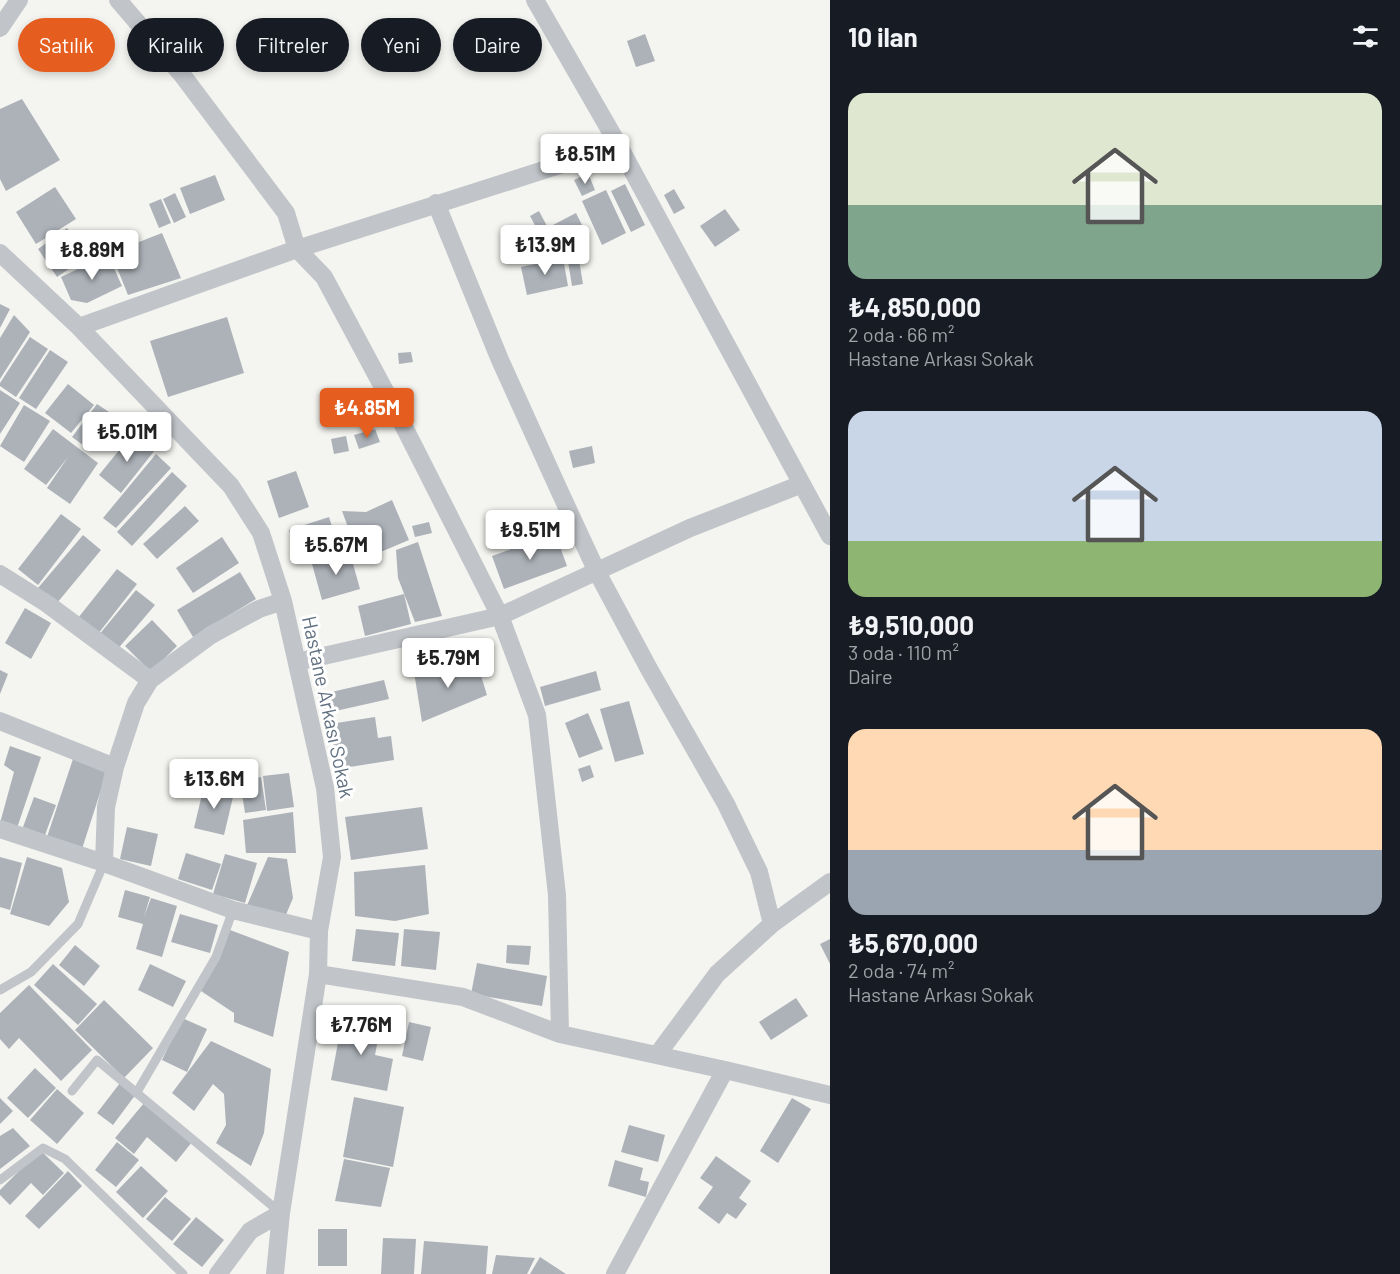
<!DOCTYPE html>
<html lang="tr">
<head>
<meta charset="utf-8">
<style>
  :root { --surface:#171b24; --page:#242831; --text:#f1f3f6; --muted:#9ea1a6; --accent:#e55e1f }
  body { margin:0; font-family:Barlow,sans-serif; background:var(--page); color:var(--text); height:100vh; display:flex; flex-direction:column; font-size:22px; white-space:nowrap }
  * { box-sizing:border-box; margin:0 }
  p { font-size:20px; color:var(--muted) }
  .icon { flex:none; width:33px; height:33px; fill:none; stroke:currentColor; stroke-width:2; stroke-linecap:round; stroke-linejoin:round }
  .map { position:relative; flex:1; overflow:hidden }
  .sheet { display:flex; flex-direction:column; background:var(--surface); width:570px }
  .sheet>* { flex:none }
  .guide { position:absolute; left:18px; top:18px; width:570px; height:54px; display:flex; gap:12px }
  .price { position:absolute; translate:-50% -51px; padding:0 14px; border-radius:6px; background:#fff; color:#222; font-size:20px; line-height:39px; filter:drop-shadow(0 2px 3px #0008) }
  .price::after { content:''; position:absolute; left:50%; top:36px; width:18px; height:14px; margin-left:-9px; background:inherit; clip-path:polygon(0 0,100% 0,50% 100%) }
  .price.on { background:var(--accent); color:#fff }
  ul { padding:0; list-style:none }
  li { display:grid; align-content:center; gap:12px; height:318px; padding:0 18px }
  li span { display:grid; place-items:center; height:186px; border-radius:18px; color:#555 }
  li>.icon { margin-inline-start:auto }
  span .icon { width:108px; height:108px; fill:#fffc; stroke-width:1 }
  li b { font-size:26px }
  h2 { display:flex; justify-content:space-between; align-items:center; height:72px; padding:0 18px; font-size:26px }
  .tag { padding:0 21px; border-radius:27px; background:var(--surface); box-shadow:0 3px 9px #0003; font-size:21px; line-height:54px }
  .tag.on { background:var(--accent); color:#fff }
  main { display:flex; flex:1; min-height:0 }
  .map>svg:first-child { display:block }
  .building { fill:#acb2b8 }
  .lines { fill:none; stroke-linecap:round; stroke-linejoin:round }
  .lane { stroke:#c1c4c8; stroke-width:9 }
  .street { stroke:#c1c4c8; stroke-width:18 }
  .labels { text-anchor:middle; stroke-width:6; stroke-linejoin:round; paint-order:stroke }
  .street-label { font-size:20px; fill:#627181; stroke:#fff }
</style>
</head>
<body>
<main>
<div class="map">
<svg width="830" height="1274" viewBox="0 0 830 1274">
  <rect width="100%" height="100%" fill="#f4f4f0"/>
  <!-- building -->
  <path class="building" d="M645,34L655,61L636,67L627,41Z
    M22,99L60,160L6,191L0,179V109Z
    M588,173L595,190L582,196L574,180Z
    M215,175L225,200L190,214L180,188Z
    M625,184L645,225L631,232L611,191Z
    M55,187L76,219L36,244L16,212Z
    M674,189L685,208L674,214L664,195Z
    M606,190L626,233L602,245L582,201Z
    M175,193L186,217L174,223L163,199Z
    M161,199L171,223L159,228L149,204Z
    M725,209L740,230L715,247L700,226Z
    M539,211L557,245L548,249L530,216Z
    M576,213L588,237L561,251L549,227Z
    M67,228L86,257L57,277L38,249Z
    M162,233L181,278L128,295L111,253Z
    M578,254L583,284L572,286L567,255Z
    M108,255L122,286L87,303L71,300L61,277Z
    M563,258L568,286L527,295L521,267Z
    M0,304L10,309L0,328Z
    M14,315L30,332L0,379V338Z
    M227,317L244,373L168,397L150,341Z
    M30,337L48,349L16,397L0,386V383Z
    M50,350L68,362L36,409L19,398Z
    M411,352L413,362L399,364L398,353Z
    M68,384L94,405L71,433L45,413Z
    M0,390L20,403L0,434Z
    M97,404L112,414L87,448L72,437Z
    M24,405L50,421L24,462L0,446Z
    M53,429L98,463L70,504L47,488L68,457L46,485L24,469Z
    M375,429L380,442L359,449L354,435Z
    M133,433L155,450L121,493L99,475Z
    M346,436L349,451L334,454L331,439Z
    M592,446L595,463L573,468L569,451Z
    M156,454L171,468L116,528L103,518Z
    M296,471L309,507L279,518L267,481Z
    M172,472L187,486L132,546L117,532Z
    M392,500L409,540L383,551L356,549L342,511L366,512Z
    M185,506L199,521L157,559L143,544Z
    M61,514L81,529L38,585L18,569Z
    M329,517L338,545L297,558L289,530Z
    M429,522L432,533L415,537L412,526Z
    M555,533L567,566L504,589L492,556Z
    M83,535L101,550L57,603L38,588Z
    M222,537L239,563L193,593L176,568Z
    M418,542L442,616L415,622L398,578L396,550Z
    M350,553L360,589L322,600L312,564Z
    M117,569L137,584L98,634L78,618Z
    M240,572L256,599L193,637L177,610Z
    M136,590L155,605L116,651L98,636Z
    M404,594L411,624L365,636L358,606Z
    M25,608L51,623L31,659L5,643Z
    M152,620L177,646L151,672L125,646Z
    M477,663L487,695L422,722L414,672Z
    M0,670L8,674L0,694Z
    M596,671L601,690L545,706L540,687Z
    M384,680L389,699L322,714L318,695Z
    M629,701L644,754L615,762L600,709Z
    M588,713L603,749L579,758L565,723Z
    M375,717L378,738L391,736L394,760L337,769L330,724Z
    M10,746L41,757L17,828L0,823L14,772L4,765Z
    M74,756L108,768L81,852L46,840Z
    M590,765L594,777L582,782L578,769Z
    M289,773L294,807L267,811L263,776Z
    M261,777L266,810L245,813L240,781Z
    M204,786L234,793L224,835L194,828Z
    M34,797L56,805L45,835L23,827Z
    M422,807L428,849L351,860L345,817Z
    M293,812L296,853H246L243,820Z
    M127,827L158,834L151,866L120,859Z
    M186,853L221,864L212,890L178,879Z
    M225,854L257,863L245,903L213,894Z
    M0,857L22,863L10,910L0,907Z
    M27,857L62,868L69,902L49,926L10,914Z
    M268,857L287,859L293,898L285,917L245,910Z
    M425,865L429,914L395,921L355,916L354,872Z
    M125,890L150,897L144,917L151,898L177,906L162,957L136,949L143,924L118,917Z
    M180,914L218,925L210,953L171,942Z
    M356,929L399,933L395,966L352,961Z
    M404,929L440,932L436,970L401,966Z
    M230,930L289,952L273,1037L234,1022V1013L201,991Z
    M830,939V964L820,944Z
    M75,945L100,966L84,986L59,965Z
    M507,945L531,946L529,965L506,963Z
    M477,963L547,976L542,1006L471,994Z
    M53,964L97,1004L78,1025L34,985Z
    M150,964L186,981L173,1007L138,990Z
    M29,985L92,1050L61,1081L19,1038L9,1049L0,1039V1013Z
    M796,998L808,1016L771,1040L759,1022Z
    M104,1000L153,1048L124,1078L75,1030Z
    M343,1016L381,1024L375,1055L393,1059L387,1091L331,1080Z
    M182,1018L207,1029L187,1072L162,1060Z
    M409,1022L431,1027L423,1061L402,1056Z
    M211,1041L271,1069L264,1133L251,1166L216,1143L226,1125L224,1094L213,1084L194,1111L172,1093Z
    M35,1068L56,1088L28,1118L7,1098Z
    M120,1083L136,1094L113,1125L97,1113Z
    M57,1089L84,1113L57,1144L30,1120Z
    M354,1097L404,1107L393,1167L343,1157Z
    M0,1098L13,1111L0,1124Z
    M792,1098L811,1109L778,1163L760,1151Z
    M144,1103L192,1142L176,1162L147,1137L134,1154L115,1138Z
    M629,1125L665,1135L658,1162L621,1152Z
    M13,1128L30,1146L0,1169V1136Z
    M117,1142L139,1160L116,1187L95,1170Z
    M40,1150L64,1173L43,1195L31,1183L10,1205L0,1195V1190Z
    M716,1156L751,1181L739,1198L747,1204L736,1219L727,1213L719,1224L698,1208L713,1187L700,1178Z
    M344,1159L390,1168L381,1207L335,1201Z
    M615,1160L643,1168L640,1180L649,1182L646,1197L608,1186Z
    M141,1166L168,1191L143,1218L116,1192Z
    M68,1171L82,1186L39,1229L25,1216Z
    M165,1197L191,1219L172,1241L146,1219Z
    M196,1217L224,1240L202,1267L173,1244Z
    M318,1229H347V1266H318Z
    M383,1238L416,1239L414,1274H381Z
    M424,1241L488,1246L486,1274H421Z
    M496,1255L535,1258L527,1274H492Z
    M540,1257L566,1274H530Z"/>
  <g class="lines">
    <!-- lane -->
    <path class="lane" d="M0,990L31,972L78,924L104,863
      M72,1091L97,1060L281,1213
      M137,1092L216,957L233,910
      M0,1180L43,1148L65,1159L183,1274"/>
    <!-- street -->
    <path class="street" d="M118,0L183,76L286,213L297,249L324,277L399,417L500,616L537,715L557,895L560,1034
      M535,0L619,146L830,536
      M0,28L19,0
      M436,203L500,360L559,490L597,572L649,669L726,804L759,872L772,924
      M0,253L79,327L231,486L261,533L283,601L325,788L332,857L319,931L318,974L281,1213L275,1274
      M79,327L297,249L619,146
      M0,574L46,603L150,680
      M297,662L500,616L690,528L802,484
      M0,721L115,767
      M0,829L104,863L233,910L319,931
      M104,863L106,807L115,767L136,703L150,680L211,635L259,609L283,601
      M318,974L463,997L560,1034L725,1070L615,1274
      M657,1055L717,974L772,924L830,882
      M725,1070L830,1095
      M218,1274L250,1231L281,1213"/>
  </g>
  <g class="labels">
    <!-- street labels -->
    <g class="street-label">
      <text transform="translate(328 707) rotate(78)" y="7">Hastane Arkası Sokak</text>
    </g>
  </g>
</svg>
<b class="price" style="left:585px;top:185px">₺8.51M</b>
<b class="price" style="left:545px;top:276px">₺13.9M</b>
<b class="price" style="left:92px;top:281px">₺8.89M</b>
<b class="price on" style="left:367px;top:439px">₺4.85M</b>
<b class="price" style="left:127px;top:463px">₺5.01M</b>
<b class="price" style="left:530px;top:561px">₺9.51M</b>
<b class="price" style="left:336px;top:576px">₺5.67M</b>
<b class="price" style="left:448px;top:689px">₺5.79M</b>
<b class="price" style="left:214px;top:810px">₺13.6M</b>
<b class="price" style="left:361px;top:1056px">₺7.76M</b>
<div class="guide">
<a class="tag on">Satılık</a>
<a class="tag">Kiralık</a>
<a class="tag">Filtreler</a>
<a class="tag">Yeni</a>
<a class="tag">Daire</a>
</div>
</div>
<section class="sheet">
<h2>10 ilan<svg class="icon" aria-label="filters" viewBox="0 0 24 24"><path d="M4 7h16M4 17h16"/><circle cx="9" cy="7" r="2"/><circle cx="15" cy="17" r="2"/></svg></h2>
<ul>
<li><span style="background:linear-gradient(#dfe7d0 60%,#7fa58c 0)"><svg class="icon" aria-label="home" viewBox="0 0 24 24"><path d="M3 11l9-7 9 7M6 9v11h12V9"/></svg></span><div><b>₺4,850,000</b><p>2 oda · 66 m²</p><p>Hastane Arkası Sokak</p></div></li>
<li><span style="background:linear-gradient(#c9d6e8 70%,#8fb573 0)"><svg class="icon" aria-label="home" viewBox="0 0 24 24"><path d="M3 11l9-7 9 7M6 9v11h12V9"/></svg></span><div><b>₺9,510,000</b><p>3 oda · 110 m²</p><p>Daire</p></div></li>
<li><span style="background:linear-gradient(#ffd9b3 65%,#9aa5b1 0)"><svg class="icon" aria-label="home" viewBox="0 0 24 24"><path d="M3 11l9-7 9 7M6 9v11h12V9"/></svg></span><div><b>₺5,670,000</b><p>2 oda · 74 m²</p><p>Hastane Arkası Sokak</p></div></li>
</ul>
</section>
</main>
</body>
</html>
